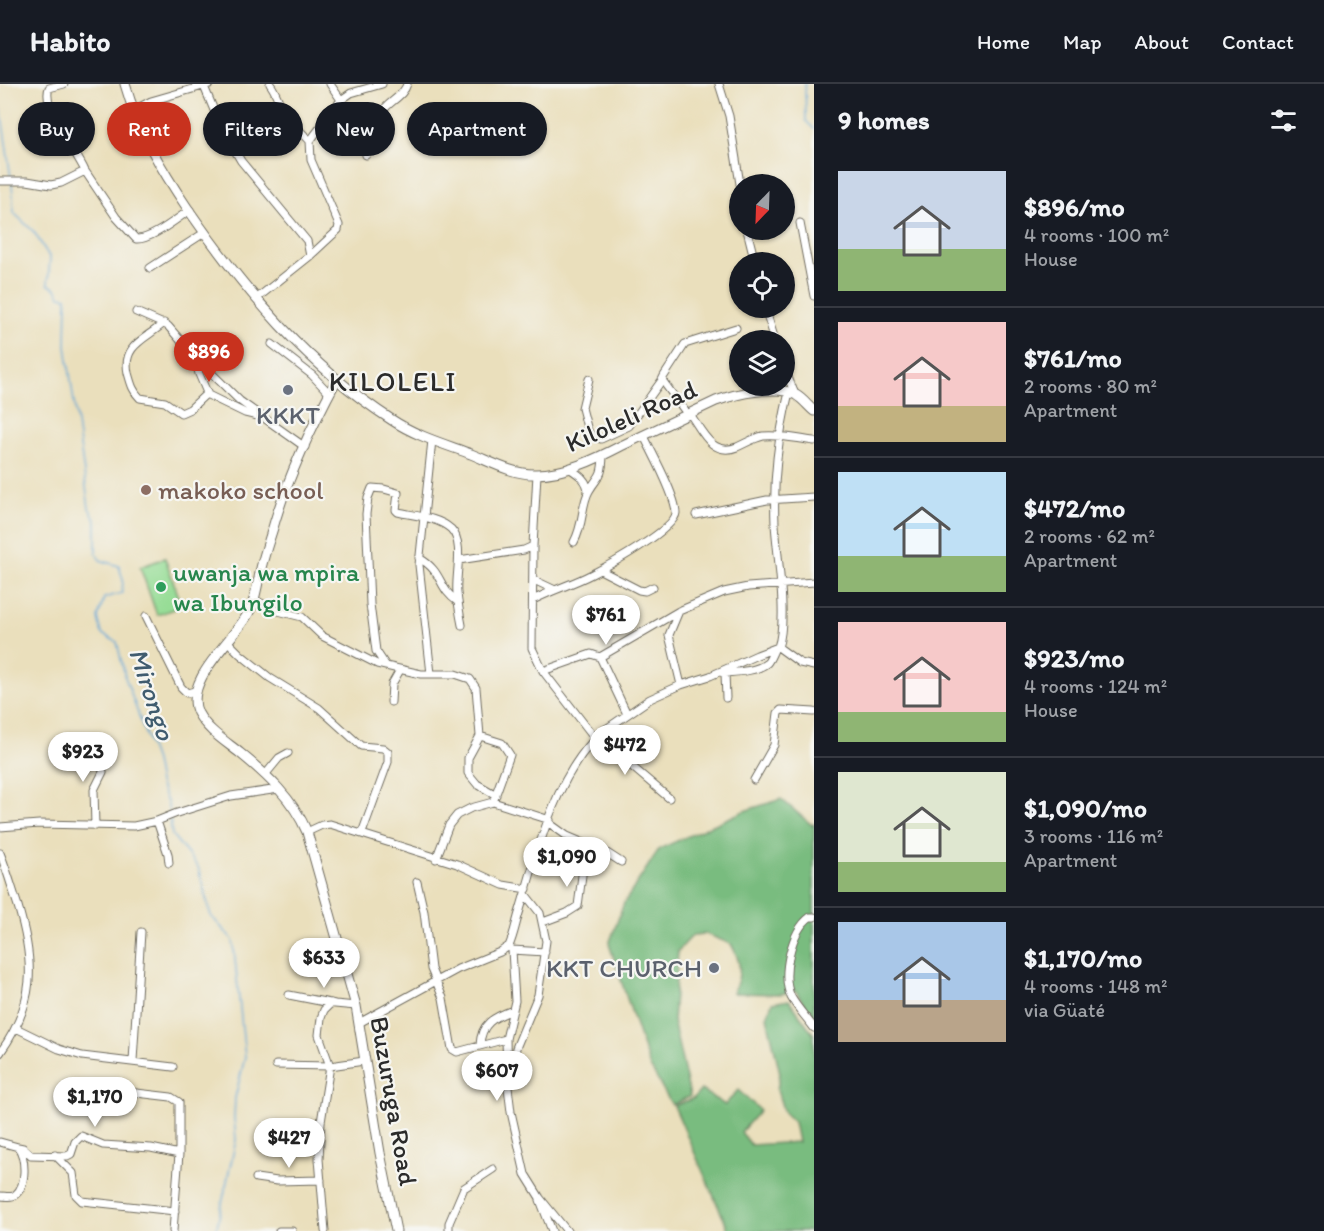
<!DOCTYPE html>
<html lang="en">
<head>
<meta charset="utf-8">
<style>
  :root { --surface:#171b24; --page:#242831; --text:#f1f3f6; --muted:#9ea1a6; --line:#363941; --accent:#c8321e }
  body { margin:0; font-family:Itim,sans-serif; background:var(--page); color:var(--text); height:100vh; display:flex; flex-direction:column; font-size:22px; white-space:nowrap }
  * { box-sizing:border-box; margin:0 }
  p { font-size:20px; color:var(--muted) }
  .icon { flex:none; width:33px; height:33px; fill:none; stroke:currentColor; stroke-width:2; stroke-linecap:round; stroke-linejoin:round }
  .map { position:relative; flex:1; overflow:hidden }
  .details { display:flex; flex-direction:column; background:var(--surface); width:510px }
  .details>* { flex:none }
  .guide { position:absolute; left:18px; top:18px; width:570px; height:54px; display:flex; gap:12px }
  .needle { width:39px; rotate:203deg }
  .fabs { position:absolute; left:729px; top:90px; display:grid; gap:12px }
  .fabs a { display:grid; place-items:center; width:66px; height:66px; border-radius:50%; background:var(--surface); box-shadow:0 2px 4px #0004; font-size:30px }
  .price { position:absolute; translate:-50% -51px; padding:0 14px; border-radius:21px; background:#fff; color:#222; font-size:20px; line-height:39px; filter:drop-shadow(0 2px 3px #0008) }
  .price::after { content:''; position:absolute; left:50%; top:36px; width:18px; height:14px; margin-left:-9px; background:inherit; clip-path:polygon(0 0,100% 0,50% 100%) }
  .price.current { background:var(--accent); color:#fff }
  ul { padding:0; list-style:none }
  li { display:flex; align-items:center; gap:18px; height:150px; padding:0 24px }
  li+li { border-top:2px solid var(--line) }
  li span { display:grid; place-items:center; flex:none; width:168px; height:120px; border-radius:0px; color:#555 }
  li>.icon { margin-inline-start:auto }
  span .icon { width:72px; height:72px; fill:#fffc; stroke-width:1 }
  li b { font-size:26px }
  h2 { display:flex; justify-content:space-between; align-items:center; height:72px; padding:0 24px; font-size:26px }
  .tag { padding:0 21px; border-radius:27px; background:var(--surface); box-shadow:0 2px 4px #0004; font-size:21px; line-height:54px }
  .tag.current { background:var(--accent); color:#fff }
  header { display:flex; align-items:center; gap:36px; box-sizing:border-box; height:84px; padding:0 30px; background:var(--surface); border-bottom:2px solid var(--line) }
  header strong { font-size:28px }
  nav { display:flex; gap:33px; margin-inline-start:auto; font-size:21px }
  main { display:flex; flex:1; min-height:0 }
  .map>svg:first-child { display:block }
  .green { fill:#97dd96; stroke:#618460; stroke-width:1.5 }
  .forest { fill:#79bc7f; stroke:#527455; stroke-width:1.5 }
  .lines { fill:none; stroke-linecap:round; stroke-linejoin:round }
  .stream { stroke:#60a5d5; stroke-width:1.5 }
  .minor-casing { stroke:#6e6a5e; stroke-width:9 }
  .major-casing { stroke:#6e6a5e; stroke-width:11 }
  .minor { stroke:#fff; stroke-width:7 }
  .major { stroke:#fff; stroke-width:9 }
  .worship-dot { fill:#6b7280; stroke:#f6f6f2; stroke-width:2 }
  .education-dot { fill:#8d6e63; stroke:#f6f6f2; stroke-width:2 }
  .leisure-dot { fill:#2e9e5b; stroke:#f6f6f2; stroke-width:2 }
  .labels { text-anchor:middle; stroke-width:4.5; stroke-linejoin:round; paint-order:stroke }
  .worship-label { font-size:26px; fill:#5b616d; stroke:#f6f6f2 }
  .street-label { font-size:26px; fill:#2b2b2b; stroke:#f6f6f2 }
  .education-label { font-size:26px; fill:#785e54; stroke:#f6f6f2; text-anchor:start }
  .leisure-label { font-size:26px; fill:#27864d; stroke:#f6f6f2; text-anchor:start }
  .water-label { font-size:27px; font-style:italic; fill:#405c6f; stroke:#f6f6f2 }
  .quarter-label { font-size:28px; letter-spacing:1.5px; fill:#2b2b2b; stroke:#f6f6f2 }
</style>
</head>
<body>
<header>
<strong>Habito</strong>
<nav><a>Home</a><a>Map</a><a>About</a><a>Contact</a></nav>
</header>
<main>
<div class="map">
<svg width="814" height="1147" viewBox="0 0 814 1147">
  <rect width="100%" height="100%" fill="#f6f6f2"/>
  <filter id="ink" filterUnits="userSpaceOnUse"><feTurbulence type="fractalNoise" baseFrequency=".0167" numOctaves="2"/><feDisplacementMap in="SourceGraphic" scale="12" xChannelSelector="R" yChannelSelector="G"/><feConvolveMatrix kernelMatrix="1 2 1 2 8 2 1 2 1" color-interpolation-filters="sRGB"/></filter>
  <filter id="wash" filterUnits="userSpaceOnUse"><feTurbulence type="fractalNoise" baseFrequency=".008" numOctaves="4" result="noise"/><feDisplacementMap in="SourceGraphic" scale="24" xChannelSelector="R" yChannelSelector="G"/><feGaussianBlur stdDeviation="1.35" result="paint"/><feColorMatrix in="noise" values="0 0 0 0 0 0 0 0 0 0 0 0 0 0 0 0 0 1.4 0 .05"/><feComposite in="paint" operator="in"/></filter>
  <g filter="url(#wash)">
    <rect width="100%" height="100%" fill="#eadfbc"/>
    <!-- green -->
    <path class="green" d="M165,474L182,522L157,531L140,483Z"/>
    <!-- forest -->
    <path class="forest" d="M781,715L812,741L814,740V936L796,907L780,910L733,909C742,889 742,879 731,860L706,850L693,851L678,867L673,937L690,1012L672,1021L649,981L609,860L624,819L659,765L744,727Z
      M789,916L814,951V1147H729L674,1022L694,1014L701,1006L725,1021L738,1006L760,1026L741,1048L751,1061L798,1058L794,1038L784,1029L777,1006L780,989L767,933L772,919Z"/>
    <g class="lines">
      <!-- stream -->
      <path class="stream" d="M805,0L806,37L814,45
        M0,18L11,94
        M12,99L14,129L34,148L50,174L48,200L56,205L60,212L67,213L66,262L89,424L96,437V469L100,476L119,482L123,496L122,509L104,514L98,534L102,550L117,558L125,593L155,677L159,699L168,720L169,729
        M170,734L172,751L198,783L211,832L233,856L245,973L235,1014L234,1034L236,1056L216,1147"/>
    </g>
  </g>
  <g filter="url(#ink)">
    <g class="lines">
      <!-- minor casing -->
      <g class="minor-casing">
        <path id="minor" d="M64,0L49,4C41,24 77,68 85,87
          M203,0L221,43L241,77L307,157L310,172
          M270,0C277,9 278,18 284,27C290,39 301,47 310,57
          M330,0L341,16
          M719,0L729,32L740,100
          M132,27L151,17L210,0
          M366,71C370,57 373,41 381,29C388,18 404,12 407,0
          M0,97H27L51,101L61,99L85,87L116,133L136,155C151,156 176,135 190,126
          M800,139L814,212
          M747,146L755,178
          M150,184L204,149
          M256,215L310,172L338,146L339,141L311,76L310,57L341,16L351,9L382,0
          M765,224L775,256
          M136,228L168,242L195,273L240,317L305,363
          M164,239C146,255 122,261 128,289C131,299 132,306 140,314L165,318L181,329L190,325L205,311H208L245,329L262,333
          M272,260L312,291L329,309
          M195,273L199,290L208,311
          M784,284L795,310
          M589,295L582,324L588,347L592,352L601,355L629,342L662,296
          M690,330C702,347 712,373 737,363C746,359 754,354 763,352C780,350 797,355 814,357
          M688,331L662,296L664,292L685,260L736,244
          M569,384C578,390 588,396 588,408
          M696,431L767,416L814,413
          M574,458C584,440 581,421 589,407C599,390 602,395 603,372
          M419,474C444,488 437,504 458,518
          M459,476L524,466L533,462
          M600,486L639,506L645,507L653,503
          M534,496L553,505
          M255,516L278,527L302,533L322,552L377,580L421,590H455L470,595L476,604L480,652L502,659L510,671L493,718
          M533,516C552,506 573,500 592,490C608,482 675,445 676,429C676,412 652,369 644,352
          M679,527L669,551L681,601
          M146,532L181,603L187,609L195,607
          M228,558L240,570L270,594L319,624L361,662L383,664L388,668V678L362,749
          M778,563L800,579L814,582
          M600,573L679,527L724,508L748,503L814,498
          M386,582L376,567L370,520L366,430L368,414L372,404L384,405L398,409L396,426L398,428C415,432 438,433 451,445C465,459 455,491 457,509C458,520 460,531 462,541
          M543,587L591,570L600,573L627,630
          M723,589C736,588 756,588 767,579C770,576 772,570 774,566
          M725,589L726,614
          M431,590L419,481L432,356
          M391,618L392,600L400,586
          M480,652L468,674V689L477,700L496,711
          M596,652L669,714
          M593,654L650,615L681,601L710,592L757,571L778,563C788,535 777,471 775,440C773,392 778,355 789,308
          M265,691L279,674L288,669
          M754,696L774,661L778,629L781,626L814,628
          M157,737L168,770L169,779
          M549,739L567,752L607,769L621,778
          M95,742L94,706L103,688L101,657
          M0,743L39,740L134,742L157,737L177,729L231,712L279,705
          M307,748L322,741L330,740L457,780L503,801L527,805
          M0,769C7,786 12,804 18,822C35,879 36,919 0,969
          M436,775L449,741L457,731L471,724L493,718L550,736
          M417,798L424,828L431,885L443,914L452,965L457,968L506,955
          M814,833H810C791,847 781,891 791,913C797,924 807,934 814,944
          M543,838L567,829L578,822L584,776L583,760
          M509,862L512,866L515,917L506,955L507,995L511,1028L525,1090L540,1114L567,1147
          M512,866L545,868
          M289,911L335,920L356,922
          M359,939L458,885L500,868L509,862C514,851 516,838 520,826C537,770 552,702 592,658L593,654L591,649L543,587L532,564L533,462L537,390
          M16,944L59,965L82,972L173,983
          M480,961C481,939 494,933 513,926
          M133,977L141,848
          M276,981L330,982L364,977
          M508,993L513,982L516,964L538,911L546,857L540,829L525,810
          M85,1003L171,1013L179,1018V1070L173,1147
          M269,1052L321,1038
          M0,1058L18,1063C26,1074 27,1102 15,1111C11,1114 5,1112 0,1112
          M18,1063L23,1064L31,1071L67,1072L71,1070L75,1058L81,1052L103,1061L151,1064L179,1070
          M55,1071L73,1089L76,1111L82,1117L175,1127
          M256,1094L277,1097L321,1096
          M540,1116L552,1147
          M279,1147H292
          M325,1147L319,1075L321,1038L330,982L319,951L321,934L324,926L331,919
          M449,1147V1139L464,1104L493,1085"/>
      </g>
      <!-- major casing -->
      <g class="major-casing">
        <path id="major" d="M125,0C138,46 161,85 188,125C244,206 308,282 392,336C416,352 444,360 471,370C491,378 514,391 536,390C565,390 596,375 621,362C653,347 684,332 716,317C735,310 778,300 796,311C803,315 808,322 814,327
          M337,295C314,338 289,391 275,437C270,455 262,475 259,494C256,506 255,517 249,528C235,555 182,597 198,629C207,646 225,657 240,669C267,691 293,715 307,748L356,922L380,1069L396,1147"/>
      </g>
      <!-- minor -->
      <use href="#minor" class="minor"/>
      <!-- major -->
      <use href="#major" class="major"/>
    </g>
  </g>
  <!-- markers -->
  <g class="worship-dot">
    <circle cx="288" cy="306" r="6"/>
    <circle cx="714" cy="884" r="6"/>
  </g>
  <circle class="education-dot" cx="146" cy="406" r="6"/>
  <circle class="leisure-dot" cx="161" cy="503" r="6"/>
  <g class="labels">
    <!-- worship labels -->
    <g class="worship-label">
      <text x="288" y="340">KKKT</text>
      <text x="702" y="893" text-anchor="end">KKT CHURCH</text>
    </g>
    <!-- street labels -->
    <g class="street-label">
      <text transform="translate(631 332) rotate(-24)" y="9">Kiloleli Road</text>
      <text transform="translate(394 1017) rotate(80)" y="9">Buzuruga Road</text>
    </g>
    <!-- education labels -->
    <g class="education-label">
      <text x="158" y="415">makoko school</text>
    </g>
    <!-- leisure labels -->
    <g class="leisure-label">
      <text x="173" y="497">uwanja wa mpira<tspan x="173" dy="30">wa Ibungilo</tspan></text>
    </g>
    <!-- water labels -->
    <g class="water-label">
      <text transform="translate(152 610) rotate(72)" y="9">Mirongo</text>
    </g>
    <!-- quarter labels -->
    <g class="quarter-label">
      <text x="393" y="307">KILOLELI</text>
    </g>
  </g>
</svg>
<div class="fabs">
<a><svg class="needle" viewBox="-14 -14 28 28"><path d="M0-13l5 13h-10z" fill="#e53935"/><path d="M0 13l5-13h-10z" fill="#9ea1a6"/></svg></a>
<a><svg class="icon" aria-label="locate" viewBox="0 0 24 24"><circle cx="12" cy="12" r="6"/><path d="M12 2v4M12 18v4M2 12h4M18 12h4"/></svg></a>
<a><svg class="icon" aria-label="layers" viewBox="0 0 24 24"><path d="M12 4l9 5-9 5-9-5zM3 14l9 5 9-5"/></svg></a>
</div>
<b class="price current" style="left:209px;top:299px">$896</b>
<b class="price" style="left:606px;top:562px">$761</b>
<b class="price" style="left:625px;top:692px">$472</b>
<b class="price" style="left:83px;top:699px">$923</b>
<b class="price" style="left:567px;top:804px">$1,090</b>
<b class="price" style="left:324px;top:905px">$633</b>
<b class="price" style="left:497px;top:1018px">$607</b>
<b class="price" style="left:95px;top:1044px">$1,170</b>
<b class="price" style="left:289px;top:1085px">$427</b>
<div class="guide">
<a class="tag">Buy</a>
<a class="tag current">Rent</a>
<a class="tag">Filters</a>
<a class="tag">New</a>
<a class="tag">Apartment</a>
</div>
</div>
<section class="details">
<h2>9 homes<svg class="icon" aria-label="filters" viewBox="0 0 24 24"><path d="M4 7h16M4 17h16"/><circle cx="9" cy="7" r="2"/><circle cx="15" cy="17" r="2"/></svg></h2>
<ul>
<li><span style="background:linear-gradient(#c9d6e8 65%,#8fb573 0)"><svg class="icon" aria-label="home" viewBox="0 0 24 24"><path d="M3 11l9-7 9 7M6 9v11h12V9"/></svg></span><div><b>$896/mo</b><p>4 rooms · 100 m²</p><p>House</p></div></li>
<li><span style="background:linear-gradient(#f6c9c9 70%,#c2b280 0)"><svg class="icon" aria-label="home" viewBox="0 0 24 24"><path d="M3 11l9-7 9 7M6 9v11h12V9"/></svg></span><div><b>$761/mo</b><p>2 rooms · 80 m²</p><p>Apartment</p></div></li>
<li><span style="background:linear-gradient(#bfe0f5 70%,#8fb573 0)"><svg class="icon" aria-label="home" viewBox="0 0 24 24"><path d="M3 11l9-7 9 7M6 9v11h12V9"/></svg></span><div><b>$472/mo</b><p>2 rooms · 62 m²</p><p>Apartment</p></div></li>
<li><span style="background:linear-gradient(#f6c9c9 75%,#8fb573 0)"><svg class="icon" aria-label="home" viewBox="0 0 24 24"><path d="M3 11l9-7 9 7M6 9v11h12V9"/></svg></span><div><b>$923/mo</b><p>4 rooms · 124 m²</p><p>House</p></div></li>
<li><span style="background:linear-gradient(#dfe7d0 75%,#8fb573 0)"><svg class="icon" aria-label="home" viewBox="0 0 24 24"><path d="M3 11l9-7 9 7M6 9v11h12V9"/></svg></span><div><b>$1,090/mo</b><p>3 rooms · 116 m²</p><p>Apartment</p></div></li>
<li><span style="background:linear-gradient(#a9c7e8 65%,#b9a48a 0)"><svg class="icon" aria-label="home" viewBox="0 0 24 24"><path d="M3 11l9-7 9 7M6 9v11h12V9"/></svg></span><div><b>$1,170/mo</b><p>4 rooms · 148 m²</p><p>via Güaté</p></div></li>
</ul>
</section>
</main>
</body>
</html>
